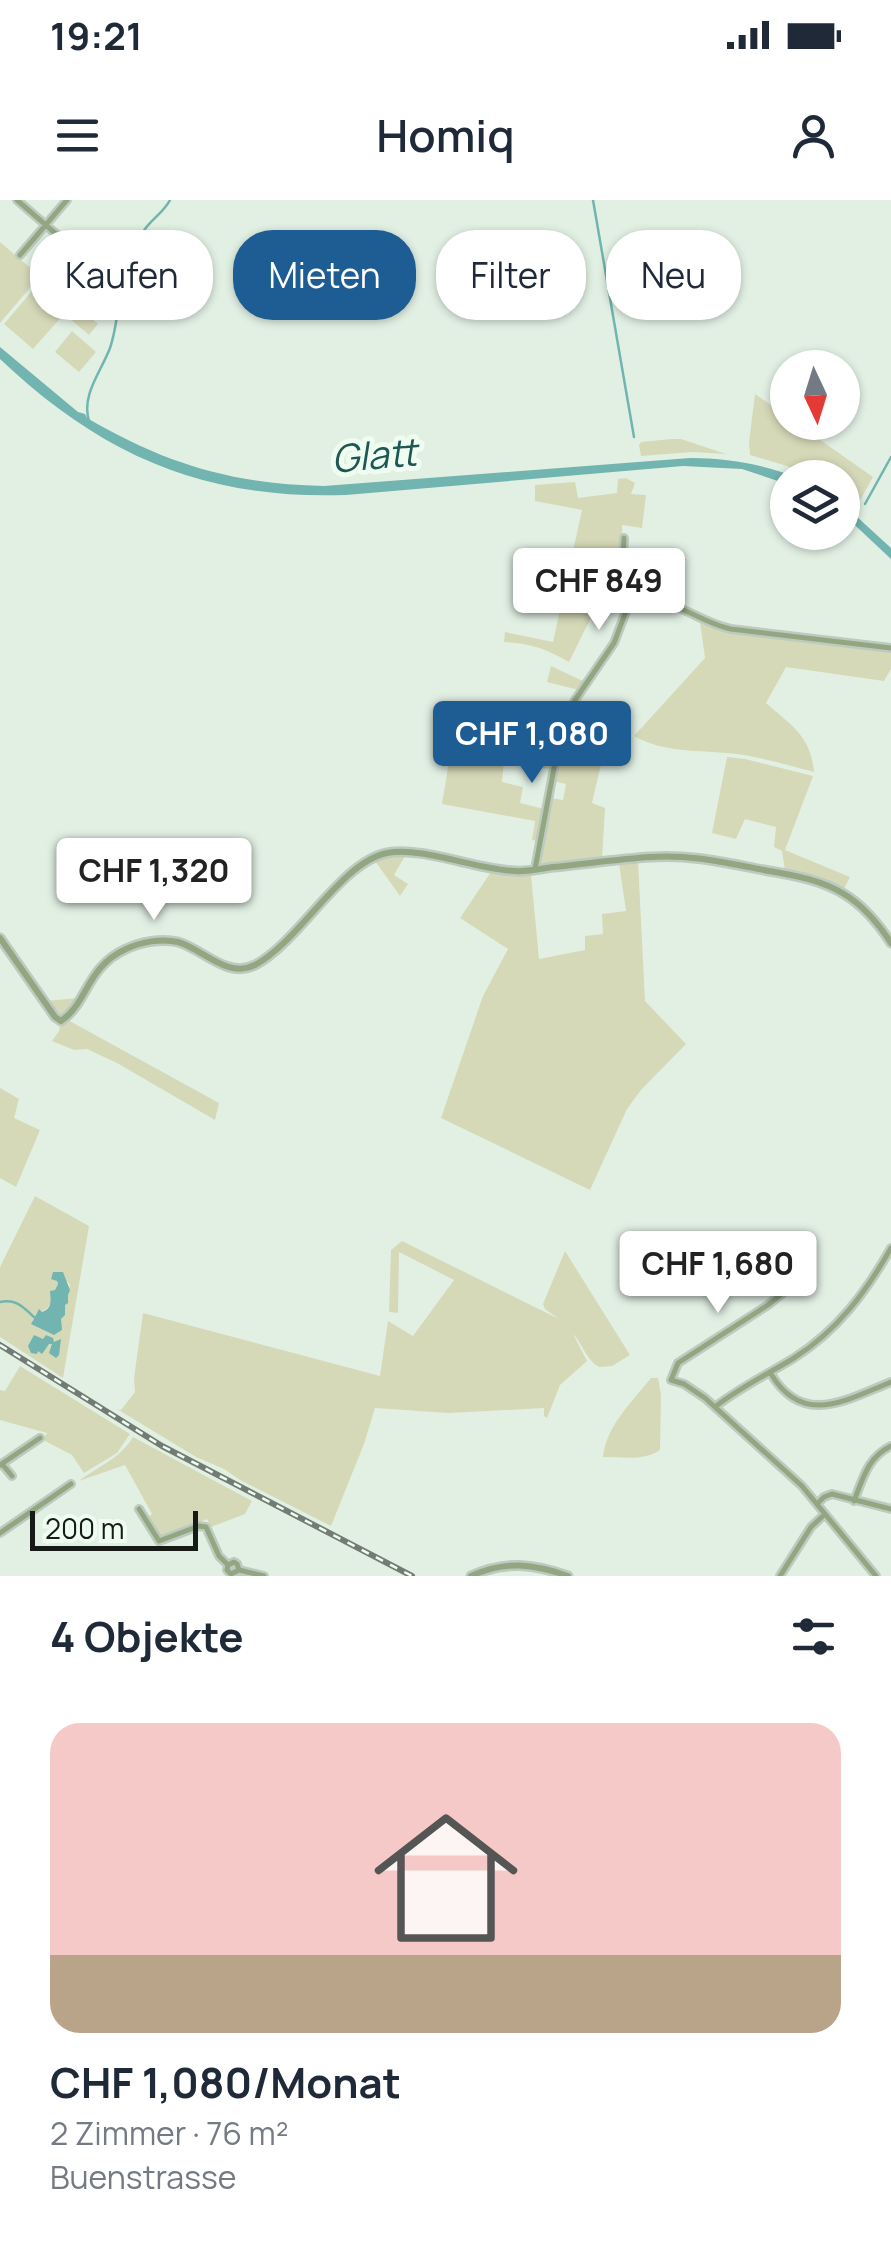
<!DOCTYPE html>
<html lang="de">
<head>
<meta charset="utf-8">
<style>
  :root { --surface:#fff; --page:#f6f6f7; --text:#1f2937; --muted:#747a83; --line:#e0e1e3; --accent:#1d5d93 }
  body { margin:0; font-family:Manrope,sans-serif; background:var(--page); color:var(--text); height:100vh; display:flex; flex-direction:column; font-size:38px; white-space:nowrap }
  * { box-sizing:border-box; margin:0 }
  p { font-size:32px; color:var(--muted) }
  .icon { flex:none; width:55px; height:55px; fill:none; stroke:currentColor; stroke-width:2; stroke-linecap:round; stroke-linejoin:round }
  .map { position:relative; height:1376px; overflow:hidden }
  .drawer { display:flex; flex-direction:column; background:var(--surface); flex:1 }
  .drawer>* { flex:none }
  .guide { position:absolute; left:30px; top:30px; width:832px; height:90px; display:flex; gap:20px }
  .needle { width:65px; rotate:176deg }
  .fabs { position:absolute; left:770px; top:150px; display:grid; gap:20px }
  .fabs a { display:grid; place-items:center; width:90px; height:90px; border-radius:50%; background:var(--surface); box-shadow:0 2px 8px #0004; font-size:50px }
  .scale { position:absolute; left:30px; bottom:25px; width:168px; box-sizing:border-box; padding-left:10px; border:5px solid #161b17; border-top:0; font-size:28px; line-height:35px; white-space:nowrap; color:#161b17; -webkit-text-stroke:8px #effdf1; paint-order:stroke }
  .price { position:absolute; translate:-50% -85px; padding:0 22px; border-radius:10px; background:#fff; color:#222; font-size:32px; line-height:65px; filter:drop-shadow(0 2px 5px #0008) }
  .price::after { content:''; position:absolute; left:50%; top:60px; width:30px; height:22px; margin-left:-15px; background:inherit; clip-path:polygon(0 0,100% 0,50% 100%) }
  .price.active { background:var(--accent); color:#fff }
  ul { padding:0; list-style:none }
  li { display:grid; align-content:center; gap:20px; height:530px; padding:0 50px }
  li+li { border-top:2px solid var(--line) }
  li span { display:grid; place-items:center; height:310px; border-radius:30px; color:#555 }
  li>.icon { margin-inline-start:auto }
  span .icon { width:180px; height:180px; fill:#fffc; stroke-width:1 }
  li b { font-size:42px }
  h2 { display:flex; justify-content:space-between; align-items:center; height:120px; padding:0 50px; font-size:42px }
  .tag { padding:0 35px; border-radius:40px; background:var(--surface); box-shadow:0 2px 8px #0004; font-size:35px; line-height:90px }
  .tag.active { background:var(--accent); color:#fff }
  .status { display:flex; justify-content:space-between; align-items:center; height:70px; padding:0 50px; background:var(--surface); direction:ltr }
  .status svg { height:28px; fill:currentColor }
  header { display:flex; justify-content:space-between; align-items:center; height:130px; padding:0 50px; background:var(--surface); font-size:45px; font-weight:600 }
  .map>svg:first-child { display:block }
  .green { fill:#d6d9b8; fill-rule:evenodd }
  .water { fill:#72b4af }
  .lines { fill:none; stroke-linecap:round; stroke-linejoin:round }
  .stream { stroke:#72b4af; stroke-width:2.5 }
  .minor-casing { stroke:#bdcabf; stroke-width:10 }
  .tertiary-casing { stroke:#bdcabf; stroke-width:11 }
  .minor { stroke:#92a781; stroke-width:5 }
  .tertiary { stroke:#92a781; stroke-width:6 }
  .rail-casing { stroke:#737c74; stroke-width:6 }
  .rail { stroke:#effdf1; stroke-width:2.5; stroke-dasharray:8; stroke-linecap:butt }
  .labels { text-anchor:middle; stroke-width:10; stroke-linejoin:round; paint-order:stroke }
  .water-label { font-size:38px; font-style:italic; fill:#1d5652; stroke:#effdf1 }
</style>
</head>
<body>
<div class="status"><b>19:21</b><svg viewBox="0 0 49 12"><path d="M0 12V9h3v3zM5 12V6h3v6zM10 12V3h3v9zM15 12V0h3v12zM26 1h20v11H26zM47 4h2v5h-2z"/></svg></div>
<header><svg class="icon" aria-label="menu" viewBox="0 0 24 24"><path d="M4 6h16M4 12h16M4 18h16"/></svg>Homiq<svg class="icon" aria-label="person" viewBox="0 0 24 24"><circle cx="12" cy="8" r="4"/><path d="M4 21q1-7 8-7t8 7"/></svg></header>
<div class="map">
<svg width="891" height="1376" viewBox="0 0 891 1376">
  <rect width="100%" height="100%" fill="#e2f0e4"/>
  <!-- green -->
  <path class="green" d="M0,42L40,76L0,123Z
    M38,84L68,110L75,104L98,124L89,135L64,114L33,149L4,124Z
    M72,131L96,152L79,172L55,152Z
    M755,194L787,216L788,222L796,223L873,277L858,304L843,294L842,278L811,277L787,266L750,255L749,242Z
    M671,239H681L726,254L693,252L641,256L639,245L641,242Z
    M626,278L635,283L631,294L646,295L642,328L622,325L623,357L618,393L604,391L569,462C547,449 529,443 504,442L505,432L553,442L582,310L535,301V285L575,282L578,298L617,293L618,279Z
    M700,422L721,430L891,451V469L884,481L786,467L766,503C791,525 811,536 814,572C791,566 767,559 744,555C707,549 667,555 634,536L705,458Z
    M551,466L585,482L579,490L547,482Z
    M568,516L609,530L592,603L605,608L602,659L542,665L539,660L550,598L563,600L566,584L553,581L561,535Z
    M454,531L554,542L550,569L504,561L502,582L523,587L520,603L544,609L537,641L532,640L535,621L442,604Z
    M727,557L745,559L813,576L785,650L850,677L844,689L821,680L785,671L782,651L774,647L776,627L745,619L736,639L712,633Z
    M395,656H405L394,675L408,684L400,696L375,661Z
    M638,661L645,801L686,844L641,890L627,909L590,990L441,918L483,796L508,749L460,718L491,672L508,675H531L539,759L585,750V736L603,734L602,714L626,711L619,663Z
    M79,798L66,819L219,903L215,920L117,863L87,849L74,850L52,841L59,831L61,822L45,801Z
    M0,888L19,899L14,918L40,930L16,987L0,978Z
    M35,996L89,1026L63,1178L0,1137V1067ZM57,1081H67L70,1085L61,1119L49,1133L32,1121L37,1112C52,1112 52,1095 58,1084Z
    M402,1041L559,1119L545,1109L543,1104L565,1051L630,1155L612,1166L599,1167C586,1160 583,1144 573,1134L587,1161L560,1185L547,1218L544,1216V1208L448,1213L375,1208L364,1244L331,1326L240,1280L224,1269L196,1257L117,1209L121,1210L135,1192L134,1178L143,1113L380,1176L388,1121L413,1136L454,1080L399,1052L398,1113L389,1112L391,1050Z
    M20,1166L130,1234L117,1253L84,1273L72,1255L43,1240L47,1233L0,1220V1190L5,1191Z
    M651,1178H658L661,1195L660,1250C644,1261 622,1257 603,1257C606,1226 632,1202 651,1178Z
    M133,1237L252,1301L245,1314L211,1327L207,1319L162,1339L157,1338L147,1318L152,1314L125,1265L79,1281C98,1266 120,1259 133,1237Z"/>
  <!-- water -->
  <path class="water" d="M0,147L78,212L85,214L87,218C166,264 232,284 324,286L690,258C727,258 761,264 796,277L788,278L787,284L742,269L683,266L346,295C204,300 101,255 0,159Z
    M843,304L891,348V359L843,314Z
    M53,1072H63L70,1090L68,1095V1103L65,1105V1115L61,1119L62,1130L54,1135L31,1124L39,1109L42,1112C52,1109 51,1100 50,1091L55,1090L58,1084L57,1081L51,1079Z
    M34,1135L43,1139L46,1135L53,1138L54,1142L61,1139L59,1155L56,1158L49,1153L52,1144H49L42,1154L38,1151L37,1154L31,1153L28,1146Z"/>
  <g class="lines">
    <!-- stream -->
    <path class="stream" d="M593,0L634,237
      M89,221C81,195 101,172 110,148C120,119 118,82 130,57C134,48 139,38 145,29C153,18 164,12 170,0
      M865,304L891,257
      M0,1102C16,1099 22,1106 34,1117"/>
    <!-- minor casing -->
    <g class="minor-casing">
      <path id="minor" d="M17,0L108,79L125,100
        M20,55L67,0
        M624,338L622,381L628,406
        M535,669L561,531L575,500L614,443L628,406L633,400C666,392 699,423 731,429L891,448
        M802,1071L784,1092L768,1105L678,1163L671,1180L684,1184L705,1198L802,1286L876,1376
        M771,1174C803,1227 846,1200 891,1182
        M715,1207C739,1188 768,1174 794,1158C838,1130 866,1092 891,1048
        M2,1264L12,1276
        M0,1265L40,1238
        M854,1301C863,1278 868,1257 891,1246
        M817,1304L824,1297L832,1294L891,1309
        M139,1309L159,1341L199,1326L206,1327L219,1356L228,1365
        M0,1333L71,1284
        M239,1370L237,1364L234,1362L228,1365L227,1370L231,1374L239,1370L264,1376
        M780,1376L811,1327L825,1314"/>
    </g>
    <!-- tertiary casing -->
    <g class="tertiary-casing">
      <path id="tertiary" d="M0,738L55,817L61,821C88,803 86,767 126,749C141,742 161,738 178,742C203,749 227,779 255,765C299,742 341,662 387,653C422,646 477,670 515,671C527,672 540,669 553,667C585,664 618,659 651,657C690,654 726,663 764,670C791,675 820,679 844,694C864,706 878,723 891,743
        M471,1376C505,1360 534,1364 568,1376"/>
    </g>
    <!-- minor -->
    <use href="#minor" class="minor"/>
    <!-- tertiary -->
    <use href="#tertiary" class="tertiary"/>
    <!-- rail casing -->
    <g class="rail-casing">
      <path id="rail" d="M0,1145L162,1246L412,1376"/>
    </g>
    <!-- rail -->
    <use href="#rail" class="rail"/>
  </g>
  <g class="labels">
    <!-- water labels -->
    <g class="water-label">
      <text transform="translate(374 256) rotate(-5)" y="13">Glatt</text>
    </g>
  </g>
</svg>
<div class="fabs">
<a><svg class="needle" viewBox="-14 -14 28 28"><path d="M0-13l5 13h-10z" fill="#e53935"/><path d="M0 13l5-13h-10z" fill="#747a83"/></svg></a>
<a><svg class="icon" aria-label="layers" viewBox="0 0 24 24"><path d="M12 4l9 5-9 5-9-5zM3 14l9 5 9-5"/></svg></a>
</div>
<div class="scale">200 m</div>
<b class="price" style="left:599px;top:433px">CHF 849</b>
<b class="price active" style="left:532px;top:586px">CHF 1,080</b>
<b class="price" style="left:154px;top:723px">CHF 1,320</b>
<b class="price" style="left:718px;top:1116px">CHF 1,680</b>
<div class="guide">
<a class="tag">Kaufen</a>
<a class="tag active">Mieten</a>
<a class="tag">Filter</a>
<a class="tag">Neu</a>
</div>
</div>
<section class="drawer">
<h2>4 Objekte<svg class="icon" aria-label="filters" viewBox="0 0 24 24"><path d="M4 7h16M4 17h16"/><circle cx="9" cy="7" r="2"/><circle cx="15" cy="17" r="2"/></svg></h2>
<ul>
<li><span style="background:linear-gradient(#f6c9c9 75%,#b9a48a 0)"><svg class="icon" aria-label="home" viewBox="0 0 24 24"><path d="M3 11l9-7 9 7M6 9v11h12V9"/></svg></span><div><b>CHF 1,080/Monat</b><p>2 Zimmer · 76 m²</p><p>Buenstrasse</p></div></li>
</ul>
</section>
</body>
</html>
